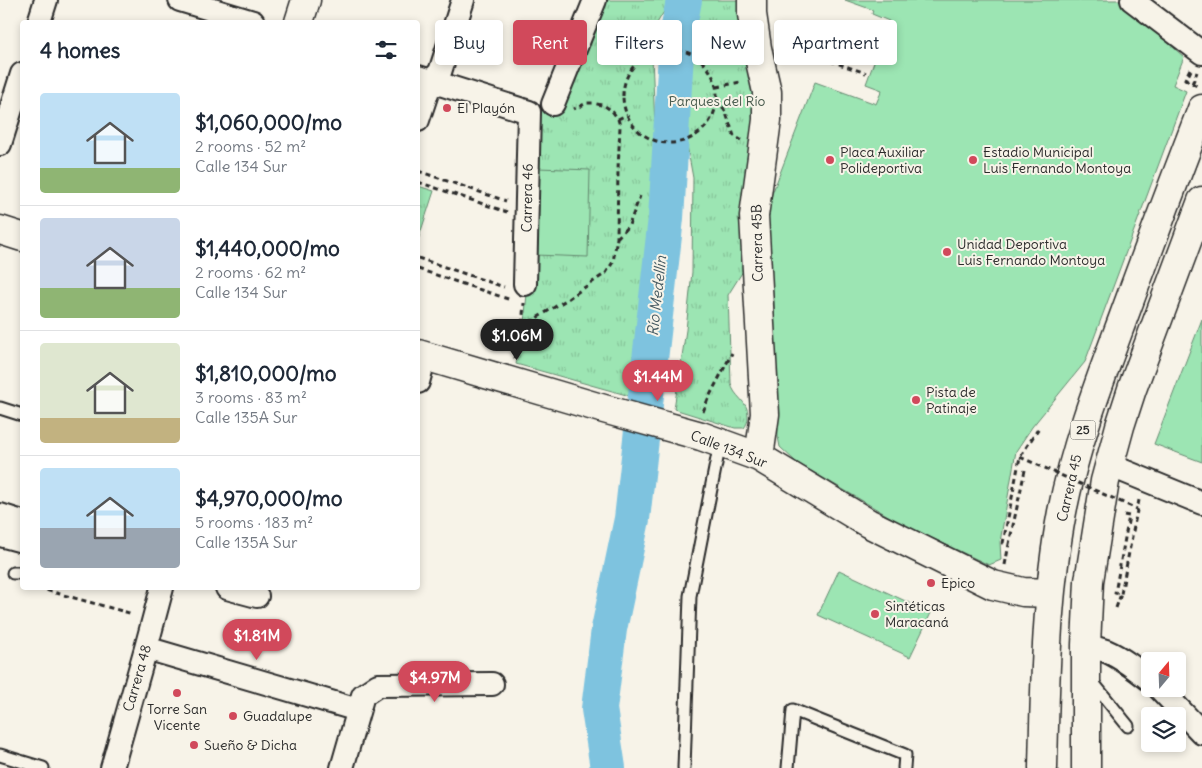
<!DOCTYPE html>
<html lang="en">
<head>
<meta charset="utf-8">
<style>
  :root { --surface:#fff; --page:#f2f2f3; --text:#1f2937; --muted:#747a83; --line:#e0e1e3; --accent:#d1495b }
  body { margin:0; font-family:Delius,sans-serif; background:var(--page); color:var(--text); height:100vh; display:flex; flex-direction:column; font-size:19px; white-space:nowrap }
  * { box-sizing:border-box; margin:0 }
  p { font-size:16px; color:var(--muted) }
  .icon { flex:none; width:28px; height:28px; fill:none; stroke:currentColor; stroke-width:2; stroke-linecap:round; stroke-linejoin:round }
  .map { position:relative; flex:1; overflow:hidden }
  .drawer { position:absolute; left:20px; top:20px; width:400px; height:570px; display:flex; flex-direction:column; background:var(--surface); border-radius:5px; box-shadow:0 2px 8px #0003 }
  .drawer>* { flex:none }
  .top-card { position:absolute; left:435px; top:20px; width:475px; height:45px; display:flex; gap:10px }
  .needle { width:32px; rotate:19deg }
  .tools { position:absolute; left:1141px; top:652px; display:grid; gap:10px }
  .tools a { display:grid; place-items:center; width:45px; height:45px; border-radius:5px; background:var(--surface); box-shadow:0 2px 8px #0003; font-size:25px }
  .price { position:absolute; translate:-50% -42px; padding:0 11px; border-radius:18px; background:var(--accent); color:#fff; font-size:16px; line-height:32px; filter:drop-shadow(0 1px 2px #0008) }
  .price::after { content:''; position:absolute; left:50%; top:30px; width:15px; height:11px; margin-left:-8px; background:inherit; clip-path:polygon(0 0,100% 0,50% 100%) }
  .price.active { background:#222; color:#fff }
  ul { padding:0; list-style:none }
  li { display:flex; align-items:center; gap:15px; height:125px; padding:0 20px }
  li+li { border-top:1px solid var(--line) }
  li span { display:grid; place-items:center; flex:none; width:140px; height:100px; border-radius:5px; color:#555 }
  li>.icon { margin-inline-start:auto }
  span .icon { width:60px; height:60px; fill:#fffc; stroke-width:1 }
  li b { font-size:21px }
  h2 { display:flex; justify-content:space-between; align-items:center; height:60px; padding:0 20px; font-size:21px }
  .tag { padding:0 18px; border-radius:5px; background:var(--surface); box-shadow:0 2px 8px #0003; font-size:18px; line-height:45px }
  .tag.active { background:var(--accent); color:#fff }
  .map>svg:first-child { display:block }
  .grass { fill:url(#grass-tufts); stroke:#64886f }
  .pitch { fill:#9ce5b3; stroke:#64886f }
  .lines { fill:none; stroke-linecap:round; stroke-linejoin:round }
  .river { stroke:#7ec3df; stroke-width:36 }
  .lane-casing { stroke:#2b2b2b; stroke-width:15 }
  .street-casing { stroke:#2b2b2b; stroke-width:26 }
  .secondary-casing { stroke:#2b2b2b; stroke-width:31 }
  .highway-casing { stroke:#2b2b2b; stroke-width:31 }
  .path { stroke:#2b2b2b; stroke-width:3; stroke-dasharray:5 4; stroke-linecap:butt }
  .lane { stroke:#f7f3e8; stroke-width:11 }
  .street { stroke:#f7f3e8; stroke-width:22 }
  .secondary { stroke:#f7f3e8; stroke-width:28 }
  .highway { stroke:#f7f3e8; stroke-width:28 }
  .path-bridge { stroke:#2b2b2b; stroke-width:3; stroke-dasharray:5 4; stroke-linecap:butt }
  .poi-dot { fill:#d1495b; stroke:#f7f3e8; stroke-width:2 }
  .labels { text-anchor:middle; stroke-width:4; stroke-linejoin:round; paint-order:stroke }
  .shield { fill:#f7f3e8; stroke:#686764; stroke-width:1 }
  .shield-label { font-size:12px; font-weight:bold; fill:#2b2b2b }
  .park-label { font-size:14px; fill:#475a4d; stroke:#f7f3e8 }
  .poi-label { font-size:14px; fill:#2b2b2b; stroke:#f7f3e8; text-anchor:start }
  .street-label { font-size:14px; fill:#2b2b2b; stroke:#f7f3e8 }
  .water-label { font-size:15px; font-style:italic; fill:#445961; stroke:#f7f3e8 }
</style>
</head>
<body>
<div class="map">
<svg width="1202" height="768" viewBox="0 0 1202 768">
  <defs>
    <pattern id="grass-tufts" width="24" height="20" patternUnits="userSpaceOnUse" patternTransform="scale(1.25)"><rect width="24" height="20" fill="#9ce5b3"/><path d="M3 7l-1-3M5 7V3M7 7l1-3M15 17l-1-3M17 17v-4M19 17l1-3" fill="none" stroke="#87c59a"/></pattern>
  </defs>
  <rect width="100%" height="100%" fill="#f7f3e8"/>
  <filter id="ink" filterUnits="userSpaceOnUse"><feTurbulence type="fractalNoise" baseFrequency=".02" numOctaves="2"/><feDisplacementMap in="SourceGraphic" scale="10" xChannelSelector="R" yChannelSelector="G"/><feConvolveMatrix kernelMatrix="1 2 1 2 8 2 1 2 1" color-interpolation-filters="sRGB"/></filter>
  <g filter="url(#ink)">
    <!-- grass -->
    <path class="grass" d="M598,0H671L651,33L656,151L637,398L516,364L523,333L527,294L537,108L552,113Z
      M694,0H740V29L754,91V127L741,214L743,271L728,295L731,383C733,397 749,401 748,416C748,421 747,424 744,428H735L674,409L686,330L692,272L693,178L679,102L683,25Z
      M418,186L434,191L418,240Z"/>
    <!-- pitch -->
    <path class="pitch" d="M845,0H1120L1184,57L1173,85L1186,91L1085,362L1032,427L1016,451L1000,542L1001,560L989,565L902,524L796,462L780,447L778,437L774,302L764,215L815,82L876,104L882,90L866,84L889,21L872,14L873,10Z
      M538,168L590,170L588,257L535,255Z
      M1202,319V462L1154,444Z
      M839,570L931,613L910,657L818,615Z"/>
    <g class="lines">
      <!-- river -->
      <path class="river" d="M608,768L599,709L609,629L632,519L666,218L677,37L684,0"/>
      <!-- lane casing -->
      <g class="lane-casing">
        <path id="lane" d="M0,408L22,415
          M13,573H22
          M1090,679L1128,726
          M0,755L43,768
          M684,768L690,596L720,443
          M788,768L793,710L905,755L904,768"/>
      </g>
      <!-- street casing -->
      <g class="street-casing">
        <path id="street" d="M180,0L253,22
          M1132,0L1202,53
          M39,22L46,0
          M418,77L529,112L525,284
          M553,104L595,0
          M418,120L431,81L440,72L463,0
          M0,144L22,74
          M418,382L425,356
          M1109,465L1202,503
          M0,515L22,522
          M0,535L22,541
          M227,588L257,596
          M1086,645C1093,647 1099,649 1106,651C1122,658 1136,669 1150,680
          M146,648L358,710
          M1160,689L1202,733
          M112,768L146,648L162,588
          M342,768L363,695L378,685L492,684"/>
      </g>
      <!-- secondary casing -->
      <g class="secondary-casing">
        <path id="secondary" d="M752,0V14L757,48L767,92V120L754,216L765,414L759,457
          M299,22L306,0
          M0,230L22,237
          M418,354L604,409L701,436L759,457L868,523L993,585L1023,592L1050,593"/>
      </g>
      <!-- highway casing -->
      <g class="highway-casing">
        <path id="highway" d="M1043,768C1045,683 1046,596 1062,512C1075,446 1099,383 1122,321C1148,250 1175,179 1202,109
          M1086,768V645L1089,581L1105,481L1120,426L1132,389L1202,201"/>
      </g>
      <!-- path -->
      <path class="path" d="M779,44L866,73
        M623 96a47 47 0 1 1 94 0a47 47 0 1 1-94 0Z
        M1190,69L1185,79L1193,82L1197,72
        M1191,70L1186,80L1197,86
        M717,87L740,82
        M718,99L726,113L734,136L741,140
        M618,119L627,115
        M418,171L506,201
        M418,182L507,212
        M617,238L629,225L640,196
        M418,258L504,287
        M418,269L511,300
        M522,327L566,300L606,273L613,262L617,238L618,170L620,126L618,119L612,111L605,106L593,103H587L574,109
        M515,359L522,327L524,303
        M703,412L708,399L732,353
        M1025,470L1009,544L1003,543L1020,457L1040,426
        M1124,515L1129,516L1115,593L1121,594L1139,500
        M1005,565L1009,544
        M38,588L133,614
        M1116,608L1121,594"/>
      <!-- lane -->
      <use href="#lane" class="lane"/>
      <!-- street -->
      <use href="#street" class="street"/>
      <!-- secondary -->
      <use href="#secondary" class="secondary"/>
      <!-- highway -->
      <use href="#highway" class="highway"/>
      <!-- path-bridge -->
      <path class="path-bridge" d="M1020,457L1137,509"/>
    </g>
  </g>
  <!-- markers -->
  <g class="poi-dot">
    <circle cx="447" cy="108" r="5"/>
    <circle cx="830" cy="160" r="5"/>
    <circle cx="973" cy="160" r="5"/>
    <circle cx="947" cy="252" r="5"/>
    <circle cx="916" cy="400" r="5"/>
    <circle cx="931" cy="583" r="5"/>
    <circle cx="875" cy="614" r="5"/>
    <circle cx="177" cy="693" r="5"/>
    <circle cx="233" cy="716" r="5"/>
    <circle cx="194" cy="745" r="5"/>
  </g>
  <g class="labels">
    <!-- shield labels -->
    <rect class="shield" x="1070.5" y="420.5" width="25" height="19" rx="4"/>
    <g class="shield-label">
      <text x="1083" y="434">25</text>
    </g>
    <!-- park labels -->
    <g class="park-label">
      <text x="717" y="106">Parques del Río</text>
    </g>
    <!-- poi labels -->
    <g class="poi-label">
      <text x="457" y="113">El Playón</text>
      <text x="840" y="157">Placa Auxiliar<tspan x="840" dy="16">Polideportiva</tspan></text>
      <text x="983" y="157">Estadio Municipal<tspan x="983" dy="16">Luis Fernando Montoya</tspan></text>
      <text x="957" y="249">Unidad Deportiva<tspan x="957" dy="16">Luis Fernando Montoya</tspan></text>
      <text x="926" y="397">Pista de<tspan x="926" dy="16">Patinaje</tspan></text>
      <text x="941" y="588">Epico</text>
      <text x="885" y="611">Sintéticas<tspan x="885" dy="16">Maracaná</tspan></text>
      <text x="177" y="714" text-anchor="middle">Torre San<tspan x="177" dy="16">Vicente</tspan></text>
      <text x="243" y="721">Guadalupe</text>
      <text x="204" y="750">Sueño &amp; Dicha</text>
    </g>
    <!-- street labels -->
    <g class="street-label">
      <text transform="translate(527 198) rotate(-89)" y="5">Carrera 46</text>
      <text transform="translate(757 243) rotate(-91)" y="5">Carrera 45B</text>
      <text transform="translate(729 449) rotate(21)" y="5">Calle 134 Sur</text>
      <text transform="translate(1069 488) rotate(-77)" y="5">Carrera 45</text>
      <text transform="translate(137 678) rotate(-74)" y="5">Carrera 48</text>
    </g>
    <!-- water labels -->
    <g class="water-label">
      <text transform="translate(657 296) rotate(-84)" y="5">Río Medellín</text>
    </g>
  </g>
</svg>
<div class="tools">
<a><svg class="needle" viewBox="-14 -14 28 28"><path d="M0-13l5 13h-10z" fill="#e53935"/><path d="M0 13l5-13h-10z" fill="#747a83"/></svg></a>
<a><svg class="icon" aria-label="layers" viewBox="0 0 24 24"><path d="M12 4l9 5-9 5-9-5zM3 14l9 5 9-5"/></svg></a>
</div>
<b class="price active" style="left:517px;top:361px">$1.06M</b>
<b class="price" style="left:658px;top:402px">$1.44M</b>
<b class="price" style="left:257px;top:661px">$1.81M</b>
<b class="price" style="left:435px;top:703px">$4.97M</b>
<div class="top-card">
<a class="tag">Buy</a>
<a class="tag active">Rent</a>
<a class="tag">Filters</a>
<a class="tag">New</a>
<a class="tag">Apartment</a>
</div>
<section class="drawer">
<h2>4 homes<svg class="icon" aria-label="filters" viewBox="0 0 24 24"><path d="M4 7h16M4 17h16"/><circle cx="9" cy="7" r="2"/><circle cx="15" cy="17" r="2"/></svg></h2>
<ul>
<li><span style="background:linear-gradient(#bfe0f5 75%,#8fb573 0)"><svg class="icon" aria-label="home" viewBox="0 0 24 24"><path d="M3 11l9-7 9 7M6 9v11h12V9"/></svg></span><div><b>$1,060,000/mo</b><p>2 rooms · 52 m²</p><p>Calle 134 Sur</p></div></li>
<li><span style="background:linear-gradient(#c9d6e8 70%,#8fb573 0)"><svg class="icon" aria-label="home" viewBox="0 0 24 24"><path d="M3 11l9-7 9 7M6 9v11h12V9"/></svg></span><div><b>$1,440,000/mo</b><p>2 rooms · 62 m²</p><p>Calle 134 Sur</p></div></li>
<li><span style="background:linear-gradient(#dfe7d0 75%,#c2b280 0)"><svg class="icon" aria-label="home" viewBox="0 0 24 24"><path d="M3 11l9-7 9 7M6 9v11h12V9"/></svg></span><div><b>$1,810,000/mo</b><p>3 rooms · 83 m²</p><p>Calle 135A Sur</p></div></li>
<li><span style="background:linear-gradient(#bfe0f5 60%,#9aa5b1 0)"><svg class="icon" aria-label="home" viewBox="0 0 24 24"><path d="M3 11l9-7 9 7M6 9v11h12V9"/></svg></span><div><b>$4,970,000/mo</b><p>5 rooms · 183 m²</p><p>Calle 135A Sur</p></div></li>
</ul>
</section>
</div>
</body>
</html>
